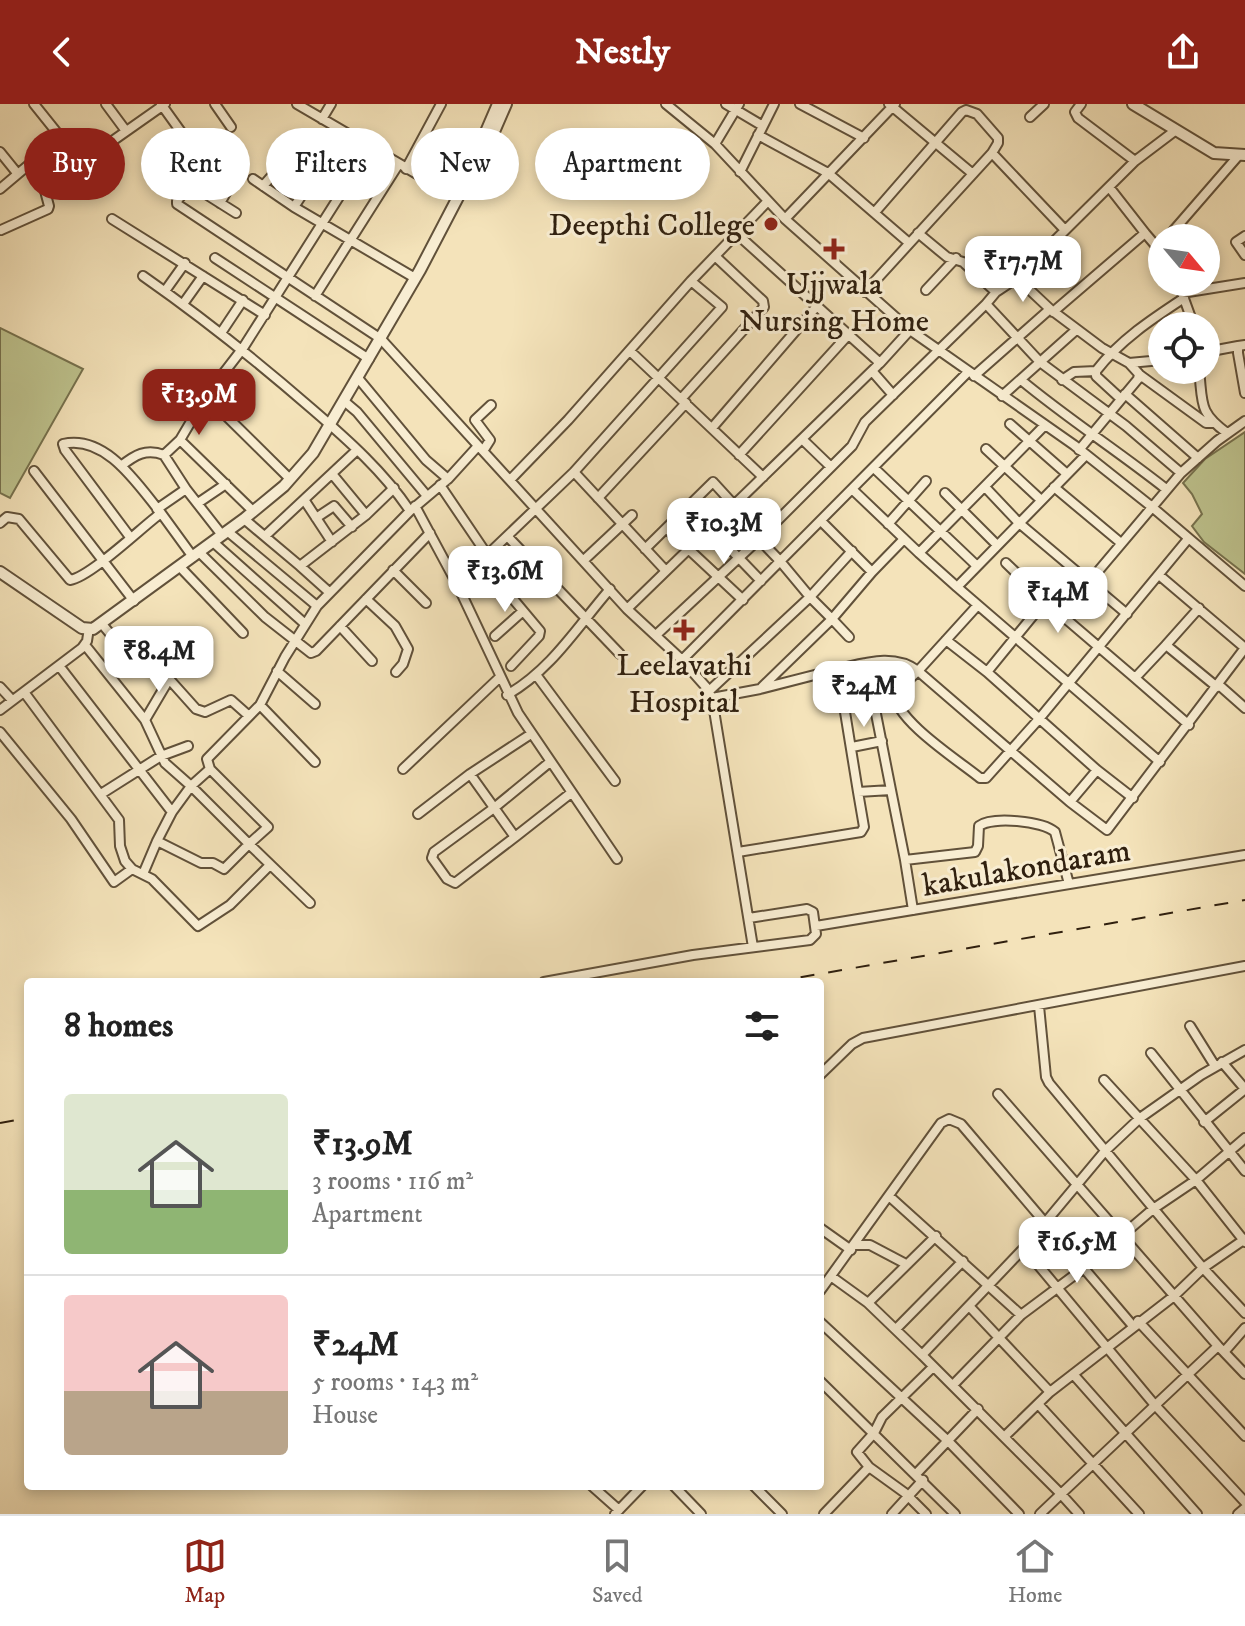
<!DOCTYPE html>
<html lang="en">
<head>
<meta charset="utf-8">
<style>
  :root { --surface:#fff; --page:#f2f2f2; --text:#222; --muted:#767676; --line:#e0e0e0; --accent:#8f2418 }
  body { margin:0; font-family:"IM FELL DW Pica",serif; background:var(--page); color:var(--text); height:100vh; display:flex; flex-direction:column; font-size:30px; white-space:nowrap }
  * { box-sizing:border-box; margin:0 }
  p { font-size:26px; color:var(--muted) }
  .icon { flex:none; width:44px; height:44px; fill:none; stroke:currentColor; stroke-width:2; stroke-linecap:round; stroke-linejoin:round }
  .map { position:relative; flex:1; overflow:hidden }
  .side { position:absolute; left:24px; top:874px; width:800px; height:512px; display:flex; flex-direction:column; background:var(--surface); border-radius:8px; box-shadow:0 4px 12px #0003 }
  .side>* { flex:none }
  .banner { position:absolute; left:24px; top:24px; width:800px; height:72px; display:flex; gap:16px }
  .needle { width:52px; rotate:119deg }
  .controls { position:absolute; left:1148px; top:120px; display:grid; gap:16px }
  .controls a { display:grid; place-items:center; width:72px; height:72px; border-radius:50%; background:var(--surface); box-shadow:0 4px 12px #0003; font-size:40px }
  .price { position:absolute; translate:-50% -68px; padding:0 18px; border-radius:16px; background:#fff; color:#222; font-size:26px; line-height:52px; filter:drop-shadow(0 2px 4px #0008) }
  .price::after { content:''; position:absolute; left:50%; top:48px; width:24px; height:18px; margin-left:-12px; background:inherit; clip-path:polygon(0 0,100% 0,50% 100%) }
  .price.current { background:var(--accent); color:#fff }
  ul { padding:0; list-style:none }
  li { display:flex; align-items:center; gap:24px; height:200px; padding:0 40px }
  li+li { border-top:2px solid var(--line) }
  li span { display:grid; place-items:center; flex:none; width:224px; height:160px; border-radius:8px; color:#555 }
  li>.icon { margin-inline-start:auto }
  span .icon { width:96px; height:96px; fill:#fffc; stroke-width:1 }
  li b { font-size:34px }
  h2 { display:flex; justify-content:space-between; align-items:center; height:96px; padding:0 40px; font-size:34px }
  .pill { padding:0 28px; border-radius:36px; background:var(--surface); box-shadow:0 4px 12px #0003; font-size:28px; line-height:72px }
  .pill.current { background:var(--accent); color:#fff }
  header { display:flex; justify-content:space-between; align-items:center; height:104px; padding:0 40px; background:var(--accent); color:#fff; font-size:36px; font-weight:700 }
  .dock { display:flex; justify-content:space-around; align-items:center; height:112px; border-top:2px solid var(--line); background:var(--surface); font-size:22px; color:var(--muted) }
  .dock a { display:grid; justify-items:center; gap:4px }
  .dock .current { color:var(--accent) }
  .map>svg:first-child { display:block }
  .pitch { fill:#bec38e; stroke:#77724e; stroke-width:2 }
  .lines { fill:none; stroke-linecap:round; stroke-linejoin:round }
  .minor-casing { stroke:#61513a; stroke-width:12 }
  .tertiary-casing { stroke:#61513a; stroke-width:14 }
  .minor { stroke:#f8edd2; stroke-width:8 }
  .tertiary { stroke:#f8edd2; stroke-width:10 }
  .rail { stroke:#30200f; stroke-width:2; stroke-dasharray:14 14; stroke-linecap:butt }
  .poi-dot { fill:#8f2418; stroke:#f8edd2; stroke-width:3 }
  .labels { text-anchor:middle; stroke-width:6; stroke-linejoin:round; paint-order:stroke }
  .poi-label { font-size:32px; fill:#30200f; stroke:#f8edd2 }
  .street-label { font-size:32px; fill:#30200f; stroke:#f8edd2 }
</style>
</head>
<body>
<header><svg class="icon" aria-label="back" viewBox="0 0 24 24"><path d="M15 5l-7 7 7 7"/></svg>Nestly<svg class="icon" aria-label="share" viewBox="0 0 24 24"><path d="M12 15V3M7 8l5-5 5 5M5 13v7h14v-7"/></svg></header>
<div class="map">
<svg width="1245" height="1410" viewBox="0 0 1245 1410">
  <rect width="100%" height="100%" fill="#f4e3ba"/>
  <filter id="stains"><feTurbulence type="fractalNoise" baseFrequency=".0025" numOctaves="4"/><feColorMatrix values="0 0 0 0 .2 0 0 0 0 .09 0 0 0 0 .02 0 0 0 .5 -.17"/></filter>
  <radialGradient id="worn" r=".72"><stop offset=".6" stop-color="#630" stop-opacity="0"/><stop offset="1" stop-color="#630" stop-opacity=".3"/></radialGradient>
  <!-- pitch -->
  <path class="pitch" d="M0,224L83,265L10,394L0,389Z
    M1245,328V470L1204,438L1192,422L1202,410L1192,390L1183,379L1205,355Z"/>
  <g class="lines">
    <!-- minor casing -->
    <g class="minor-casing">
      <path id="minor" d="M34,0L103,86
        M106,0L126,27
        M161,0L184,32
        M215,0L231,23
        M297,0L458,94
        M666,0L715,40L785,115L910,226L1074,341L1152,403L1245,482
        M726,0L763,22
        M800,0L864,34
        M889,0L973,70
        M1081,0L1075,8L1078,14L1135,57
        M1030,13L1044,0
        M322,15L331,0
        M758,31L828,69L908,138
        M715,40L739,0
        M0,48L17,69
        M992,49L1065,126
        M406,65L441,0
        M740,68L774,0
        M253,75L294,103L415,174
        M263,82L285,57L296,37
        M1109,83L1145,129
        M0,85L32,58L44,61L60,72L64,71L165,0
        M220,99L238,69
        M294,103L317,68
        M236,109L190,80L177,97V100L381,235L627,505L682,556L706,583L712,594L753,843
        M112,115L265,211
        M785,115L895,0
        M1,126L48,105L49,102L45,87L59,72
        M918,129L947,153L963,158L996,188
        M737,130L880,259
        M1245,132L1236,138L1245,151
        M1167,134L1239,51
        M215,154L369,255
        M143,172C203,214 258,258 312,305C348,336 384,368 410,407
        M1017,174L1050,205
        M926,186L956,154
        M165,187L185,159
        M865,188L992,49L998,39V34L977,10L966,6L962,8L875,108
        M315,192L398,61
        M183,200L203,172
        M986,200L996,188L1017,174L1135,57L1176,26
        M1053,208L1145,129L1162,149
        M1194,222L1182,189L1245,179
        M221,229L243,196
        M1245,241L1238,242V249L1245,289
        M630,247L763,373
        M1206,248L1238,242
        M1199,266C1203,299 1198,308 1227,329
        M872,267L893,291
        M1096,267C1120,236 1152,215 1184,194
        M1096,267V272L1121,295
        M1140,271L1206,319H1213
        M974,272L1050,205L1102,244L1129,259L1162,256
        M358,274L426,356L448,375
        M1021,276C1068,315 1118,347 1166,385
        M1062,276L1074,268L1096,267
        M1125,290L1198,354
        M1002,292L1076,226
        M681,295L764,203L763,197L715,152
        M344,297L357,308L427,392
        M1010,320L1067,370
        M712,324L817,202
        M802,335L831,363
        M180,336L253,407
        M986,345L1041,396
        M1079,346L1138,275L1139,270L1129,259
        M483,347L490,336L475,316L491,301
        M164,351L180,336L206,292
        M739,351L849,230
        M1086,351L957,483L1160,658
        M121,362C135,351 146,344 164,351L186,385
        M874,364L976,461
        M34,367L134,497
        M574,368L666,467
        M333,371L366,411
        M290,375L206,292L243,244L370,44
        M510,376L568,316L691,177L767,98
        M440,381L488,452
        M985,383L1019,419L1127,510
        M1054,383L1121,439
        M853,386L919,449L1045,321
        M945,389L997,441
        M598,394L686,299
        M698,395L717,418
        M305,397L332,438
        M198,399L226,380
        M415,402L457,480L518,609L617,755
        M157,405L186,385L222,431
        M316,414L334,402L352,423
        M244,415L300,462L366,411L394,384
        M821,417L872,468
        M0,419L7,413L19,415L70,476C90,473 141,424 161,409L193,453
        M888,420L926,377
        M710,424L761,477
        M667,425L743,496
        M227,427L317,502
        M265,432L357,346
        M130,433L65,346L63,340C106,330 138,381 161,409
        M508,433L620,550
        M213,438L304,519
        M645,445L713,378L734,401
        M199,448L265,513L311,549L316,547L430,429
        M919,449L957,483
        M584,456L632,411
        M482,458L540,527L539,532L511,562
        M1006,459L1045,497L1135,574
        M300,462L329,488
        M180,463L243,529
        M393,466L426,499
        M1159,471L1245,544
        M1089,478L1181,369L1217,337L1245,317
        M457,480L574,368L722,203L691,177
        M366,495L395,522L408,545L403,560L396,568
        M1045,497L987,568L1097,666L1133,694
        M977,502L918,567L1070,698
        M1199,504L1166,541L1217,583
        M627,505L880,259L910,226
        M102,520L117,538L144,547L196,605L205,608L231,596L249,612
        M340,522L372,557
        M656,531L759,435L852,342L865,318L986,200L1040,258L1126,322L1181,369
        M495,532L523,507
        M849,533L832,515L872,468L904,435
        M946,536L987,568
        M85,541L145,616L165,659L191,682L210,665
        M1166,541L1135,574L1189,621
        M682,556L968,268
        M866,559L891,686
        M60,563L172,708
        M838,565C865,559 894,549 918,567L894,589C896,617 958,656 980,674H986L1039,615L1188,435
        M277,567L315,600
        M537,572L615,677
        M1219,581L1245,604
        M0,583L12,596
        M762,583L832,515L810,493L852,447
        M24,588L119,716L120,742L125,757L132,765L152,775L198,822L230,801L270,761
        M708,588L810,493L780,457L730,405
        M507,591C552,565 577,523 610,485
        M712,594L760,585L838,565L858,688L891,686L905,756L975,748L978,742L979,722C992,712 1043,717 1055,728L1069,780
        M260,601L315,658
        M845,603L874,597
        M0,606L82,544L87,537L89,524
        M145,616L168,577
        M0,628L71,715L114,778L132,765
        M852,643L882,637
        M403,665L500,573
        M1097,666L1070,698L1107,726L1245,544
        M470,670L515,733L455,779L447,775L432,754L434,748L494,704L550,658
        M191,682L249,740L224,765L213,759H201L157,737L172,708Z
        M101,690L161,652L188,642
        M418,710L470,670L531,630
        M515,733L571,689
        M738,748L861,728L864,723L858,688
        M905,756L913,806
        M143,770L157,737
        M310,799L249,740L268,723L210,665L207,655L260,601L285,553L317,502L410,407L448,375L478,342
        M816,822L1245,751
        M544,878L693,851L810,836L816,830L813,808L807,805L749,814
        M1039,902L1046,973L1049,979L1203,1164L1245,1209
        M1190,922L1215,962
        M1245,946L1201,971L1140,1014L1105,1047L1024,1144L922,1251L1061,1390L1218,1242L1224,1248L1245,1224
        M1151,949L1245,1067
        M1222,958L1245,985
        M820,971L852,940L863,934L1245,862
        M1104,976L1196,1076L1245,1138
        M998,990L1218,1242
        M1204,1018L1245,985
        M889,1092L1021,1211
        M820,1124L851,1146
        M856,1141H870L906,1160
        M1024,1144L1154,1300L1245,1398
        M832,1173L868,1199L922,1251
        M820,1187L941,1019L949,1015L961,1020L1133,1222
        M868,1199L936,1132
        M969,1202L1050,1288
        M1138,1217L1245,1332
        M820,1218L948,1337L1019,1410
        M896,1225L963,1157
        M1224,1248L1245,1270
        M1073,1270L1197,1410
        M820,1277L955,1410
        M953,1281L1021,1211L1084,1164L1153,1105L1196,1076L1245,1034
        M1038,1300L1139,1410
        M1005,1332L1050,1288L1174,1192L1203,1164L1245,1135
        M916,1370L978,1305
        M592,1382L619,1406
        M674,1382L701,1410
        M754,1382L782,1410
        M615,1410L642,1382
        M824,1410L869,1363
        M892,1410L923,1376
        M926,1410L905,1389L869,1363L857,1348L874,1329L882,1313L933,1263
        M1040,1410L1061,1390L1079,1410
        M1238,1410L1245,1404"/>
    </g>
    <!-- tertiary casing -->
    <g class="tertiary-casing">
      <path id="tertiary" d="M1133,0L1214,49L1245,51
        M473,58L498,0
        M0,468L82,524L93,525L244,415L284,382L313,349L420,166L469,72L486,46L506,0"/>
    </g>
    <!-- minor -->
    <use href="#minor" class="minor"/>
    <!-- tertiary -->
    <use href="#tertiary" class="tertiary"/>
    <!-- rail -->
    <path class="rail" d="M773,878L1245,796
      M0,1019L28,1014"/>
  </g>
  <!-- markers -->
  <g class="poi-dot">
    <circle cx="771" cy="120" r="8"/>
    <path d="M830 133h8v8h8v8h-8v8h-8v-8h-8v-8h8z"/>
    <path d="M680 514h8v8h8v8h-8v8h-8v-8h-8v-8h8z"/>
  </g>
  <g class="labels">
    <!-- poi labels -->
    <g class="poi-label">
      <text x="755" y="131" text-anchor="end">Deepthi College</text>
      <text x="834" y="190">Ujjwala<tspan x="834" dy="37">Nursing Home</tspan></text>
      <text x="684" y="571">Leelavathi<tspan x="684" dy="37">Hospital</tspan></text>
    </g>
    <!-- street labels -->
    <g class="street-label">
      <text transform="translate(1026 763) rotate(-10)" y="11">kakulakondaram</text>
    </g>
  </g>
  <rect width="100%" height="100%" filter="url(#stains)"/>
  <rect width="100%" height="100%" fill="url(#worn)"/>
</svg>
<div class="controls">
<a><svg class="needle" viewBox="-14 -14 28 28"><path d="M0-13l5 13h-10z" fill="#e53935"/><path d="M0 13l5-13h-10z" fill="#767676"/></svg></a>
<a><svg class="icon" aria-label="locate" viewBox="0 0 24 24"><circle cx="12" cy="12" r="6"/><path d="M12 2v4M12 18v4M2 12h4M18 12h4"/></svg></a>
</div>
<b class="price" style="left:1023px;top:200px">₹17.7M</b>
<b class="price current" style="left:199px;top:333px">₹13.9M</b>
<b class="price" style="left:724px;top:462px">₹10.3M</b>
<b class="price" style="left:505px;top:510px">₹13.6M</b>
<b class="price" style="left:1058px;top:531px">₹14M</b>
<b class="price" style="left:159px;top:590px">₹8.4M</b>
<b class="price" style="left:864px;top:625px">₹24M</b>
<b class="price" style="left:1077px;top:1181px">₹16.5M</b>
<div class="banner">
<a class="pill current">Buy</a>
<a class="pill">Rent</a>
<a class="pill">Filters</a>
<a class="pill">New</a>
<a class="pill">Apartment</a>
</div>
<section class="side">
<h2>8 homes<svg class="icon" aria-label="filters" viewBox="0 0 24 24"><path d="M4 7h16M4 17h16"/><circle cx="9" cy="7" r="2"/><circle cx="15" cy="17" r="2"/></svg></h2>
<ul>
<li><span style="background:linear-gradient(#dfe7d0 60%,#8fb573 0)"><svg class="icon" aria-label="home" viewBox="0 0 24 24"><path d="M3 11l9-7 9 7M6 9v11h12V9"/></svg></span><div><b>₹13.9M</b><p>3 rooms · 116 m²</p><p>Apartment</p></div></li>
<li><span style="background:linear-gradient(#f6c9c9 60%,#b9a48a 0)"><svg class="icon" aria-label="home" viewBox="0 0 24 24"><path d="M3 11l9-7 9 7M6 9v11h12V9"/></svg></span><div><b>₹24M</b><p>5 rooms · 143 m²</p><p>House</p></div></li>
</ul>
</section>
</div>
<nav class="dock">
<a class="current"><svg class="icon" aria-label="map" viewBox="0 0 24 24"><path d="M3 6l6-2 6 2 6-2v14l-6 2-6-2-6 2zM9 4v14M15 6v14"/></svg>Map</a>
<a><svg class="icon" aria-label="saved" viewBox="0 0 24 24"><path d="M7 4h10v16l-5-4-5 4z"/></svg>Saved</a>
<a><svg class="icon" aria-label="home" viewBox="0 0 24 24"><path d="M3 11l9-7 9 7M6 9v11h12V9"/></svg>Home</a>
</nav>
</body>
</html>
